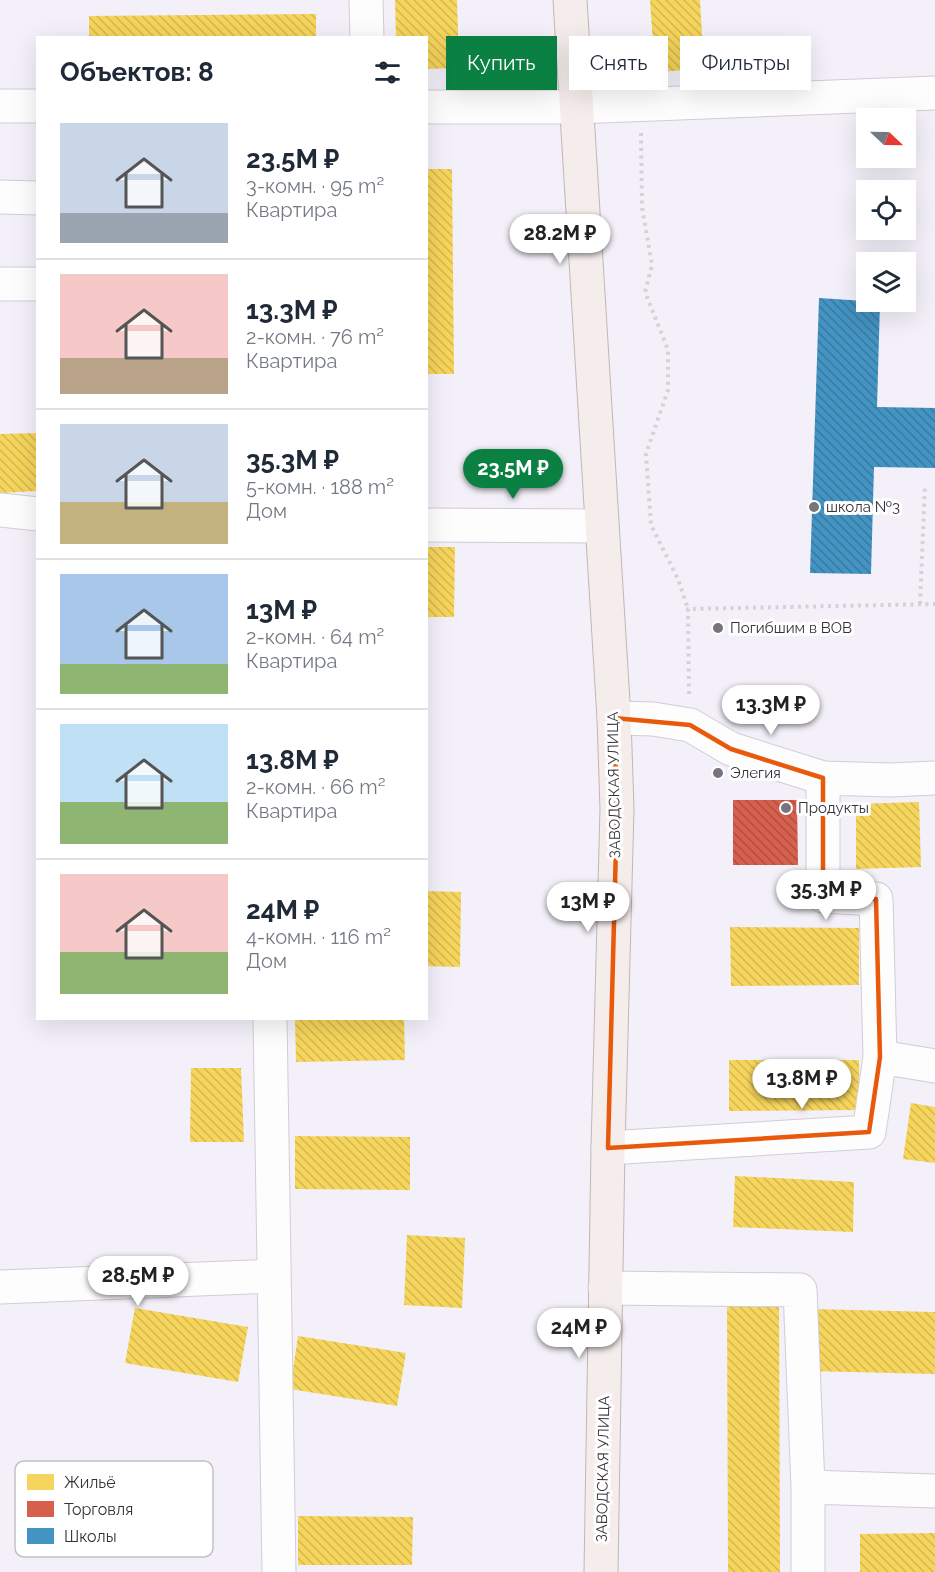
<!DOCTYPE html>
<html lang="ru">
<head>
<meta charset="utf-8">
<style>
  :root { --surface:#fff; --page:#f2f2f3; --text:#1f2937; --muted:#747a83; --line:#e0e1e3; --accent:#0b8043 }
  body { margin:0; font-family:Raleway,sans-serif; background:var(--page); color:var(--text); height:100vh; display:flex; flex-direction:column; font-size:22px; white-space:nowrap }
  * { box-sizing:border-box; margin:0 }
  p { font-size:20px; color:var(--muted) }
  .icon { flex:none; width:33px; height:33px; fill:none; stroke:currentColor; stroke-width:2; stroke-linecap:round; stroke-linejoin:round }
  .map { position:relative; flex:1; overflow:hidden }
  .drawer { position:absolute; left:36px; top:36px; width:392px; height:984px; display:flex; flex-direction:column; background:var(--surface); border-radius:0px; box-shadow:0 6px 24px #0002 }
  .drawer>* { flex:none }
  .hud { position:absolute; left:446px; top:36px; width:399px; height:54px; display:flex; gap:12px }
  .needle { width:39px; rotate:112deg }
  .buttons { position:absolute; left:856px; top:108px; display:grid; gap:12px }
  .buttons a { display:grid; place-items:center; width:60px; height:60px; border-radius:0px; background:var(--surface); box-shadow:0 6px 24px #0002; font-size:30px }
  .price { position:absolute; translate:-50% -51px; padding:0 14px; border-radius:21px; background:#fff; color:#222; font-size:20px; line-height:39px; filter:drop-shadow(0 2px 3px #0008) }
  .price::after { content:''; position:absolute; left:50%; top:36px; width:18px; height:14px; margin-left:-9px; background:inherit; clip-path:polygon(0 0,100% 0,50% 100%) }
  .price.selected { background:var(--accent); color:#fff }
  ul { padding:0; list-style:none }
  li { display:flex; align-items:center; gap:18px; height:150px; padding:0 24px }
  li+li { border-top:2px solid var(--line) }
  li span { display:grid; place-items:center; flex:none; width:168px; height:120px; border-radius:0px; color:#555 }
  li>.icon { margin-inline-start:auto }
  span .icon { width:72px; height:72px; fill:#fffc; stroke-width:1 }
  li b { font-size:26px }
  h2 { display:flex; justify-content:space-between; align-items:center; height:72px; padding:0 24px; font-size:26px }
  .chip { padding:0 21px; border-radius:0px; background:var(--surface); box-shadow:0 6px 24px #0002; font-size:21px; line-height:54px }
  .chip.selected { background:var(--accent); color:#fff }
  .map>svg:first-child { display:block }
  .homes { fill:url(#homes-back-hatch) }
  .shops { fill:url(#shops-back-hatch) }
  .schools { fill:url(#schools-back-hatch) }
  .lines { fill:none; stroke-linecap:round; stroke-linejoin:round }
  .minor-casing { stroke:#d0cdd6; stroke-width:35 }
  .major-casing { stroke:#c2b6b5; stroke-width:35 }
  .path { stroke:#d4d2d5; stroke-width:4; stroke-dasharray:3 4.5; stroke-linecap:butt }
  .minor { stroke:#fdfdfe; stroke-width:33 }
  .major { stroke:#f4edeb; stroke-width:33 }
  .marked { fill:none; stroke:#e8590c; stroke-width:4.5; stroke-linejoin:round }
  .poi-dot { fill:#78747d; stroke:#fff; stroke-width:2 }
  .labels { text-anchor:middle; stroke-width:6; stroke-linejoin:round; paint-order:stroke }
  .poi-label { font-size:15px; fill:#35323a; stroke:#fff; text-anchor:start }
  .street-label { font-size:15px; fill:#35323a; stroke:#fff }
  .key { fill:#fff; stroke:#c2c2c4; stroke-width:1.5 }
  .key-label { font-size:16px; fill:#35323a }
</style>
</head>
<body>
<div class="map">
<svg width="935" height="1572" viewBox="0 0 935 1572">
  <defs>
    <pattern id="homes-back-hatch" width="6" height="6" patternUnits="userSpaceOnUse" patternTransform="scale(1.5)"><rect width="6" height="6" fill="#f6d55c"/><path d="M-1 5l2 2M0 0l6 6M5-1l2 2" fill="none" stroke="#d4b751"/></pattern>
    <pattern id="shops-back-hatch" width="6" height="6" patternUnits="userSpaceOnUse" patternTransform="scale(1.5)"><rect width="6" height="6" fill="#d6604d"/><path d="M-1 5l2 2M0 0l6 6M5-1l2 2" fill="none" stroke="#ae5041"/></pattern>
    <pattern id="schools-back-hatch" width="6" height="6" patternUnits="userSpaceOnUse" patternTransform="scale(1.5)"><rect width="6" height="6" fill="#4393c3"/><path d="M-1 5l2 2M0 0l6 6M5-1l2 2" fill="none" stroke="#39799f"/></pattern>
  </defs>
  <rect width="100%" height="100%" fill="#f3f0f9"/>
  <!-- homes -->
  <path class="homes" d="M395,0H457L459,68L426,69V38H396Z
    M650,0H700L704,69L655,72Z
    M316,14V38H89V16Z
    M426,169H452L454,374H426Z
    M38,433V491L0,493V434Z
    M426,547H455L454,617H426Z
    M919,802L921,867L856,869V804Z
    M426,891L461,892L460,967L426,966Z
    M730,927L859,928V985L731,986Z
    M295,1018H404L405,1060L296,1062Z
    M729,1060H859V1110L729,1111Z
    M191,1068H241L244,1142H190Z
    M911,1103L935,1107V1163L903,1159Z
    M295,1136L410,1137V1190L295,1189Z
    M735,1176L854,1182L853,1232L733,1227Z
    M407,1235L465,1238L462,1308L404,1305Z
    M727,1302L779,1304L780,1572H728Z
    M135,1308L248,1327L238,1382L125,1363Z
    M811,1309L935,1312V1374L809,1371Z
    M298,1336L406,1353L397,1406L290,1389Z
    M298,1516L413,1517L412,1565H298Z
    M935,1533V1572H860V1534Z"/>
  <!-- shops -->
  <path class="shops" d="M733,800H797L798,865H733Z"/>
  <!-- schools -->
  <path class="schools" d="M819,298L880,302L877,407L935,408V468L874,467L871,574L810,573Z"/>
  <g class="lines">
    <!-- minor casing -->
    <g class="minor-casing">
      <path id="minor" d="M366,0L367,38
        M0,106H38
        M426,107H576L935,93
        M0,197L38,198
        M0,284H38
        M0,510L38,514
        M426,525L601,526
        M614,718L653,719L690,725L731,749L823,778L890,780L935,778
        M823,778V896L876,899L880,1057
        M270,1018L279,1572
        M608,1148L869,1132L880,1057L935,1066
        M0,1287L274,1276
        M605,1288L800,1290L808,1487V1572
        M808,1487L935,1491"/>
    </g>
    <!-- major casing -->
    <g class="major-casing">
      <path id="major" d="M570,0L614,718L617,809L608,1148L601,1572"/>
    </g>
    <!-- path -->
    <path class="path" d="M641,133L642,207L652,265L645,292L668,350V390L646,454L651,525L678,579L688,609
      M920,604L925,485
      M689,694L688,609L935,604"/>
    <!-- minor -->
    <use href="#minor" class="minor"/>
    <!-- major -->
    <use href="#major" class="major"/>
  </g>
  <!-- marked area -->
  <path class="marked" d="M614,718L690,725L731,749L823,778V896L876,899L880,1057L869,1132L608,1148L617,809Z"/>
  <!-- markers -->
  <g class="poi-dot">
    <circle cx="814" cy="507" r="6"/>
    <circle cx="718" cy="628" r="6"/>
    <circle cx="718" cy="773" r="6"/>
    <circle cx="786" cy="808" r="6"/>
  </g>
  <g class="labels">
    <!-- poi labels -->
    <g class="poi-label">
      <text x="826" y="512">школа №3</text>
      <text x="730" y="633">Погибшим в ВОВ</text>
      <text x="730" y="778">Элегия</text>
      <text x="798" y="813">Продукты</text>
    </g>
    <!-- street labels -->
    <g class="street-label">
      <text transform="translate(614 785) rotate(-91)" y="5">ЗАВОДСКАЯ УЛИЦА</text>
      <text transform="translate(603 1469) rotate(-89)" y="5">ЗАВОДСКАЯ УЛИЦА</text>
    </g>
  </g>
  <!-- legend -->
  <rect x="15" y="1461" width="198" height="96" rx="9" class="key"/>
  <rect x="27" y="1474" width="27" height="16" fill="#f6d55c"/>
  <rect x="27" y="1501" width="27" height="16" fill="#d6604d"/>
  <rect x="27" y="1528" width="27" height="16" fill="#4393c3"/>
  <g class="key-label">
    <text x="64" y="1488">Жильё</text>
    <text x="64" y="1515">Торговля</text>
    <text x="64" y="1542">Школы</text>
  </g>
</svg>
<div class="buttons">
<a><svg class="needle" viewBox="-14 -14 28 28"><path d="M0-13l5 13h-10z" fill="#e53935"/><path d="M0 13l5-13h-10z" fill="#747a83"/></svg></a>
<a><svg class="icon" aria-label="locate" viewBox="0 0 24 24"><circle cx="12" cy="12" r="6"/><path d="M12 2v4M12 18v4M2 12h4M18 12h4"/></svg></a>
<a><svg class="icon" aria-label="layers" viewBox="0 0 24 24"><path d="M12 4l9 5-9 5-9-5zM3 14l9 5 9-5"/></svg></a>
</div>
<b class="price" style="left:560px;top:265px">28.2M ₽</b>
<b class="price selected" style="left:513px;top:500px">23.5M ₽</b>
<b class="price" style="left:771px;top:736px">13.3M ₽</b>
<b class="price" style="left:826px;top:921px">35.3M ₽</b>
<b class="price" style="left:588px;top:933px">13M ₽</b>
<b class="price" style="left:802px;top:1110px">13.8M ₽</b>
<b class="price" style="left:138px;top:1307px">28.5M ₽</b>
<b class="price" style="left:579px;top:1359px">24M ₽</b>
<div class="hud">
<a class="chip selected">Купить</a>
<a class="chip">Снять</a>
<a class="chip">Фильтры</a>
</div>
<section class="drawer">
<h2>Объектов: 8<svg class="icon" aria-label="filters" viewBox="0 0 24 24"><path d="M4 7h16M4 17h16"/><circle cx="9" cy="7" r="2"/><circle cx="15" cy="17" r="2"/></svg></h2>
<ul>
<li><span style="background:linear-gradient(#c9d6e8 75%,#9aa5b1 0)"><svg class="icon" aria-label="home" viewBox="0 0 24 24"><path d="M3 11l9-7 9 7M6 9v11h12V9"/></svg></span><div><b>23.5M ₽</b><p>3-комн. · 95 m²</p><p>Квартира</p></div></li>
<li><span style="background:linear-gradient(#f6c9c9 70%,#b9a48a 0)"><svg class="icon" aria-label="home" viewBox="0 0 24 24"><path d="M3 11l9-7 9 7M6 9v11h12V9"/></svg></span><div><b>13.3M ₽</b><p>2-комн. · 76 m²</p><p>Квартира</p></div></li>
<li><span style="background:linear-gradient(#c9d6e8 65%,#c2b280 0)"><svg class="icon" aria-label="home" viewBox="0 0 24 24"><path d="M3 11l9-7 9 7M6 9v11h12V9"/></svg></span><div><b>35.3M ₽</b><p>5-комн. · 188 m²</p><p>Дом</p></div></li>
<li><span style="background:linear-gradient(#a9c7e8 75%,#8fb573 0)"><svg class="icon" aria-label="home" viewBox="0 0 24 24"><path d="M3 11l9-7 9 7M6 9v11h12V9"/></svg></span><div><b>13M ₽</b><p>2-комн. · 64 m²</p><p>Квартира</p></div></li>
<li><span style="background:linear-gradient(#bfe0f5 65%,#8fb573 0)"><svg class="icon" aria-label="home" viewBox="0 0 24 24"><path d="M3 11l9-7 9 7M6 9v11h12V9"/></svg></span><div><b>13.8M ₽</b><p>2-комн. · 66 m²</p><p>Квартира</p></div></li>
<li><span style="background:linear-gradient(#f6c9c9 65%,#8fb573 0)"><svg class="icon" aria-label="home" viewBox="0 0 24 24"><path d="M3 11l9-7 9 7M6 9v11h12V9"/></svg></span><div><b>24M ₽</b><p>4-комн. · 116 m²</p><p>Дом</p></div></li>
</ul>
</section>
</div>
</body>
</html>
